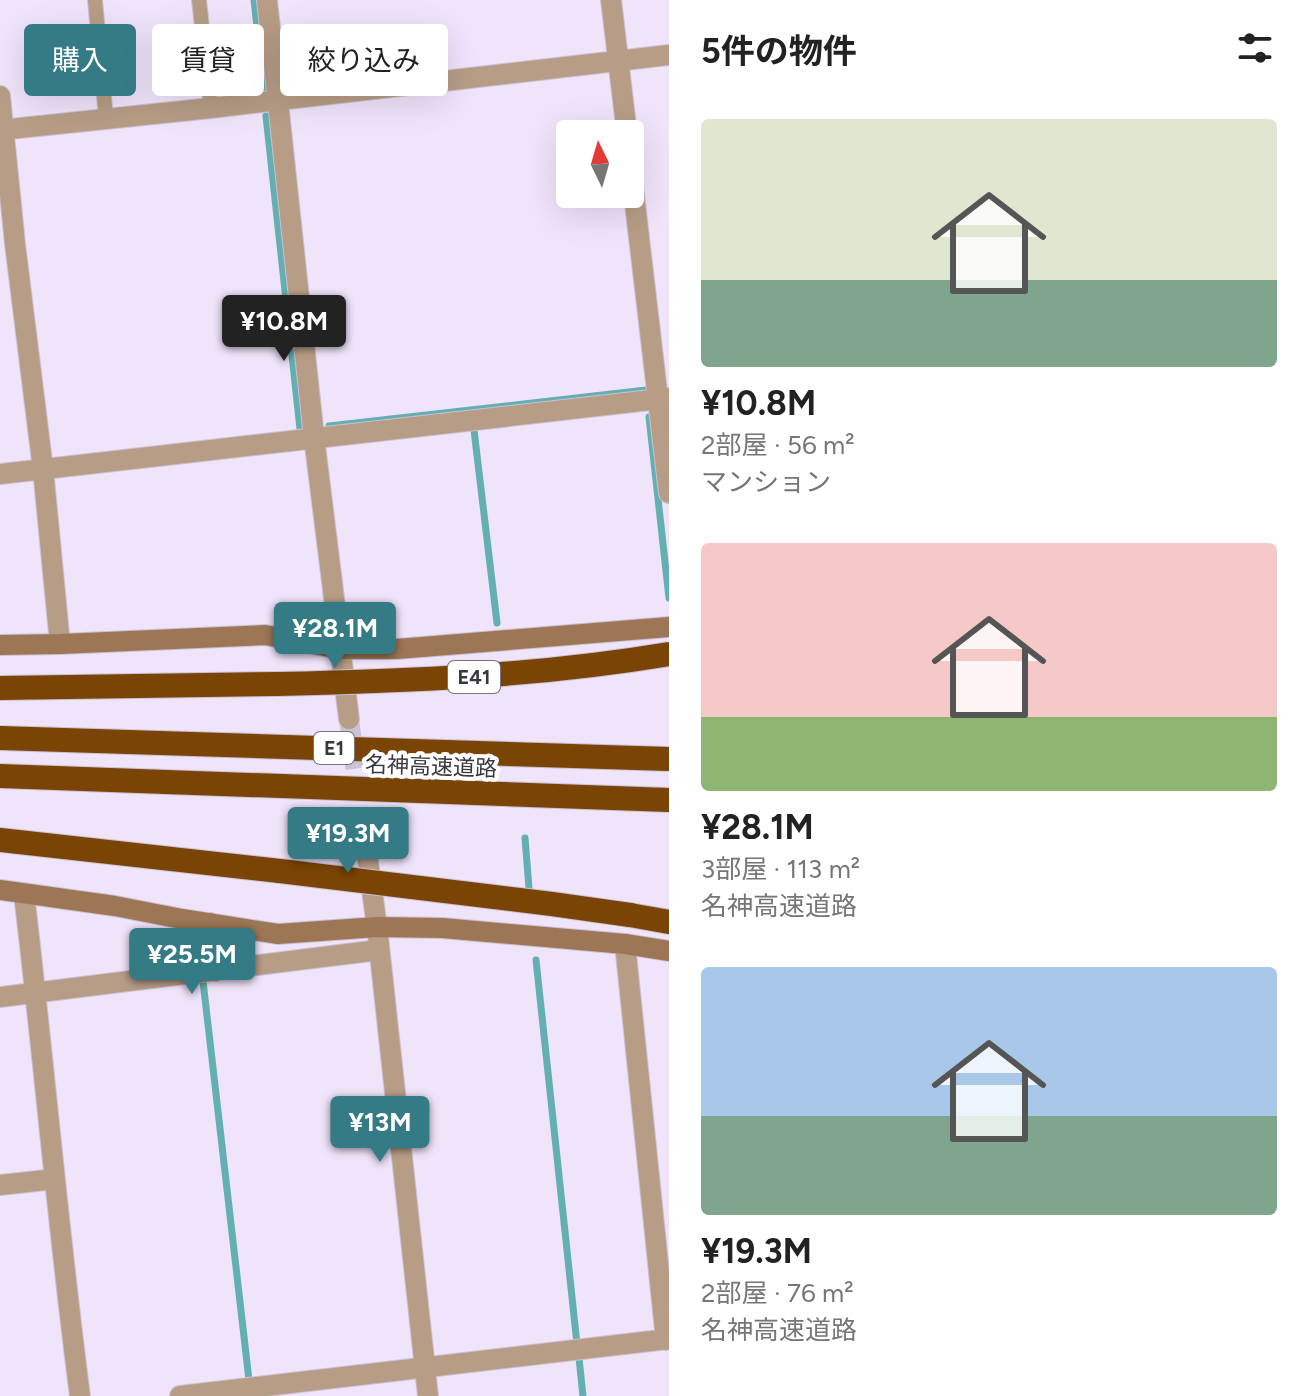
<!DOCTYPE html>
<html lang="ja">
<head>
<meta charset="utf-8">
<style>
  :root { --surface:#fff; --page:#f6f6f6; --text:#222; --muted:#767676; --accent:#347b86 }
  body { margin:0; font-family:Figtree,"Noto Sans JP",sans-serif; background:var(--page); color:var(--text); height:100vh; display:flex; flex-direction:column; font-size:30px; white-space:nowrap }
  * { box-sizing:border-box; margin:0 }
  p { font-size:26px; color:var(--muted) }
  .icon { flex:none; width:44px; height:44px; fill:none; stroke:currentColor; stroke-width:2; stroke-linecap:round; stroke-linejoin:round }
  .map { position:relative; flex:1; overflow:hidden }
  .panel { display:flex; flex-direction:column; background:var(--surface); width:640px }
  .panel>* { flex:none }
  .hud { position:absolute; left:24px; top:24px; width:524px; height:72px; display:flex; gap:16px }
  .needle { width:52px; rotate:355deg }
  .fabs { position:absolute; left:556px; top:120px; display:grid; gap:16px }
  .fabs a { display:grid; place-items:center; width:88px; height:88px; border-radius:8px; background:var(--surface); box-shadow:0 8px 32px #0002; font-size:40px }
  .price { position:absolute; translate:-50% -68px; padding:0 18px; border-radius:8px; background:var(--accent); color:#fff; font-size:26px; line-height:52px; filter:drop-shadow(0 2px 4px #0008) }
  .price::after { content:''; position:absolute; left:50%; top:48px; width:24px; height:18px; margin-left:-12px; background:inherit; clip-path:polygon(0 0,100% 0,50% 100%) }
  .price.current { background:#222; color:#fff }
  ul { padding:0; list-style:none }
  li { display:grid; align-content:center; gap:16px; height:424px; padding:0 32px }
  li span { display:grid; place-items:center; height:248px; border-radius:8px; color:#555 }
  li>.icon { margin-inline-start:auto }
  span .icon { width:144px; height:144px; fill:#fffc; stroke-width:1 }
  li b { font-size:34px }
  h2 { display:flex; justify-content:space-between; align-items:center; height:96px; padding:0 32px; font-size:34px }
  .tag { padding:0 28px; border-radius:8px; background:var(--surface); box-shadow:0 8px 32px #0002; font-size:28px; line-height:72px }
  .tag.current { background:var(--accent); color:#fff }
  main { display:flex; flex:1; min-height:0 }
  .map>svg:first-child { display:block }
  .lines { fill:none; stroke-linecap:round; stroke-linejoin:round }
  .stream { stroke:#64afb2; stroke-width:7 }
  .street-tunnel { stroke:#ccc1d5; stroke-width:20; stroke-dasharray:20 10; stroke-linecap:butt }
  .lane-casing { stroke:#ccc1d5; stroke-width:16 }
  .street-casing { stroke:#ccc1d5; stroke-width:22 }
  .secondary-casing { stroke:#ccc1d5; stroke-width:22 }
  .highway-casing { stroke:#ccc1d5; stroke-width:26 }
  .lane { stroke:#b79d86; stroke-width:14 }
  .street { stroke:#b79d86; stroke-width:20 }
  .secondary { stroke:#9d7755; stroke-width:20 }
  .highway { stroke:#794404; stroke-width:24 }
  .highway-bridge-casing { stroke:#ccc1d5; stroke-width:26; stroke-linecap:butt }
  .highway-bridge { stroke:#794404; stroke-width:24 }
  .labels { text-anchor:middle; stroke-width:8; stroke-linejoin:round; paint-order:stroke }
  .shield { fill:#fff; stroke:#767379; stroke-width:2 }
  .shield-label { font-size:20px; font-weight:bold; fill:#3b373f }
  .street-label { font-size:22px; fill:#3b373f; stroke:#fff }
</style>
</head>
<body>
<main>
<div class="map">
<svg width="669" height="1396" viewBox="0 0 669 1396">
  <rect width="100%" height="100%" fill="#f0e4fb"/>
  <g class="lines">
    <!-- stream -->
    <path class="stream" d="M254,0L264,89
      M266,116L300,429
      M649,417L669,598
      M329,426L646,390
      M474,430L497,623
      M525,838L529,888
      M536,960L577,1344
      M203,981L249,1380
      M579,1358L583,1396"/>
    <!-- street-tunnel -->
    <path class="street-tunnel" d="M349,719L362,818"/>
    <!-- lane casing -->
    <g class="lane-casing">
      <path id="lane" d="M95,0L106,118
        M199,0L211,108"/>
    </g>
    <!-- street casing -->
    <g class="street-casing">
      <path id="street" d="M267,0L314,437L349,719
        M611,0L627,134
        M0,96L15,244L43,469L60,644
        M0,130L211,108L669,55
        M630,161L669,493
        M0,474L669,398
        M362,818L377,927L428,1396
        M24,894C44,1061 58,1229 80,1396
        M210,923L215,971
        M625,944L666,1340
        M0,997L379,950
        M0,1185L55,1179
        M180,1396L669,1339"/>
    </g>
    <!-- secondary casing -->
    <g class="secondary-casing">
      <path id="secondary" d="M0,645L60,644L265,635L340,649H397L669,627
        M0,890L115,906L182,919L278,934L377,927L442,928L625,944L669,951"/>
    </g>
    <!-- highway casing -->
    <g class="highway-casing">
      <path id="highway" d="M0,688L277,684
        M0,840L280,871
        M630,915L669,922"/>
    </g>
    <!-- lane -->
    <use href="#lane" class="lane"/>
    <!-- street -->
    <use href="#street" class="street"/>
    <!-- secondary -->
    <use href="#secondary" class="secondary"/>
    <!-- highway -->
    <use href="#highway" class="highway"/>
    <!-- highway-bridge casing -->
    <g class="highway-bridge-casing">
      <path id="highway-bridge" d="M277,684C410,681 537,676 669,654
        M0,738L669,759
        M0,776L669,800
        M280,871L552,904L630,915"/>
    </g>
    <!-- highway-bridge -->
    <use href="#highway-bridge" class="highway-bridge"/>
  </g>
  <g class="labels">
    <!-- shield labels -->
    <g class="shield">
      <rect x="448" y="661" width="52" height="32" rx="6"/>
      <rect x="314" y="732" width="40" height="32" rx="6"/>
    </g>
    <g class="shield-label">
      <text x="474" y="684">E41</text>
      <text x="334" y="755">E1</text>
    </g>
    <!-- street labels -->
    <g class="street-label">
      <text transform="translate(431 766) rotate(2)" y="8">名神高速道路</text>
    </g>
  </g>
</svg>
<div class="fabs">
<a><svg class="needle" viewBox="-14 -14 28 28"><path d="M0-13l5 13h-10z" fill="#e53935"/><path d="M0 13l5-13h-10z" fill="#767676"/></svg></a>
</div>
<b class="price current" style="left:284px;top:363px">¥10.8M</b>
<b class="price" style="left:335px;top:670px">¥28.1M</b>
<b class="price" style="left:348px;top:875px">¥19.3M</b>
<b class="price" style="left:192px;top:996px">¥25.5M</b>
<b class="price" style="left:380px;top:1164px">¥13M</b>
<div class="hud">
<a class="tag current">購入</a>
<a class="tag">賃貸</a>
<a class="tag">絞り込み</a>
</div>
</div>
<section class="panel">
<h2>5件の物件<svg class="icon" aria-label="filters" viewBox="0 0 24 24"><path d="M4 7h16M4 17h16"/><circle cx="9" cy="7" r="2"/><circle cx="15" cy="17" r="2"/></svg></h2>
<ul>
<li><span style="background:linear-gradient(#dfe7d0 65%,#7fa58c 0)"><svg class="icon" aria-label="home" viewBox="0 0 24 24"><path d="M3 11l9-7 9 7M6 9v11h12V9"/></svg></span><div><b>¥10.8M</b><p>2部屋 · 56 m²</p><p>マンション</p></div></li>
<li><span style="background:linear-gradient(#f6c9c9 70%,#8fb573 0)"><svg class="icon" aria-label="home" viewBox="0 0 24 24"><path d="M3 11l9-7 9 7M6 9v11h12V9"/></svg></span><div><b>¥28.1M</b><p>3部屋 · 113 m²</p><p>名神高速道路</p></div></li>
<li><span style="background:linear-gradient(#a9c7e8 60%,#7fa58c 0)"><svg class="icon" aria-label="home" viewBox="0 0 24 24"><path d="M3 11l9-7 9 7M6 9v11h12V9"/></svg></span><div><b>¥19.3M</b><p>2部屋 · 76 m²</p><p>名神高速道路</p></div></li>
</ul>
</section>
</main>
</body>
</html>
